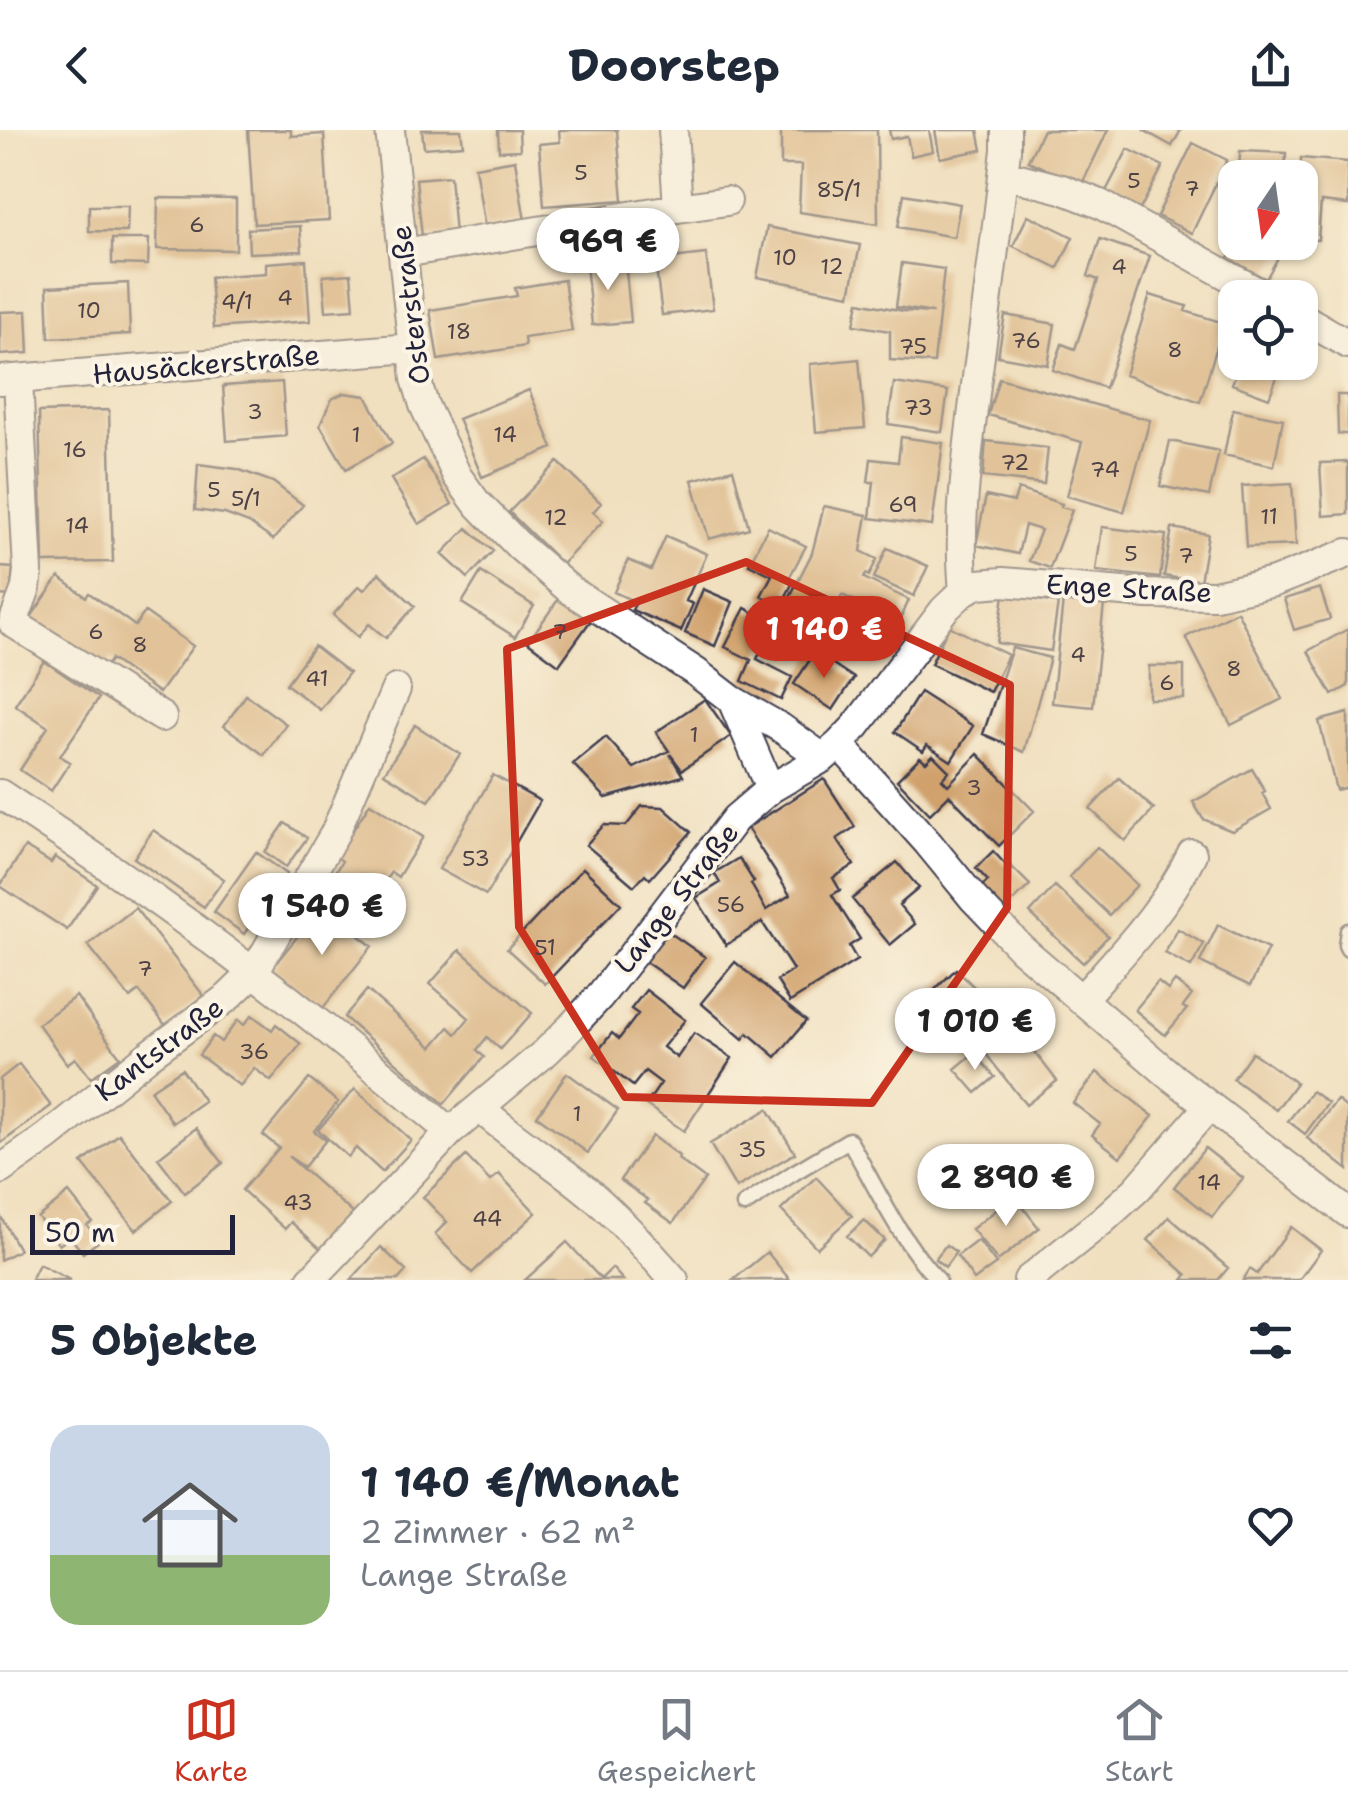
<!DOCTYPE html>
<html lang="de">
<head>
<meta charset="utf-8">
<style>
  :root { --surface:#fff; --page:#f6f6f7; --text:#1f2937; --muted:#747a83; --line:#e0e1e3; --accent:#c8321e }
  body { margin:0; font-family:"Shantell Sans",sans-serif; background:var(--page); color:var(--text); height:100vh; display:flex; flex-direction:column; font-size:38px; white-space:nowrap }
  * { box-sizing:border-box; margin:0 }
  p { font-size:32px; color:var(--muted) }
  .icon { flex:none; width:55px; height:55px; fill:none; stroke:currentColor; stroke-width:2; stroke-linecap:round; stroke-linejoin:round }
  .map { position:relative; height:1150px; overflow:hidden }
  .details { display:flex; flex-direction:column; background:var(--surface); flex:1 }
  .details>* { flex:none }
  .needle { width:65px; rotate:193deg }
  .tools { position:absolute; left:1218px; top:30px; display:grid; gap:20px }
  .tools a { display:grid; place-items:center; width:100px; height:100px; border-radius:20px; background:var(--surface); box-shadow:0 2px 8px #0004; font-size:50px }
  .scale { position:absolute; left:30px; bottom:25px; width:205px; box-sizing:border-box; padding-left:10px; border:5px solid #22223b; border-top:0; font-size:28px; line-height:35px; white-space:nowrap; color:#22223b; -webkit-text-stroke:8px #fcf5e5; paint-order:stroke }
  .price { position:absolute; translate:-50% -85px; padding:0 22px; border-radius:35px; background:#fff; color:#222; font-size:32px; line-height:65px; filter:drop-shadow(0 2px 5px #0008) }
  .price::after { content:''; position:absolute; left:50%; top:60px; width:30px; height:22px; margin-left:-15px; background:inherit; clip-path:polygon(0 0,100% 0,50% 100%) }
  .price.current { background:var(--accent); color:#fff }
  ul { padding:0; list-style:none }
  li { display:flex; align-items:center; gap:30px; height:250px; padding:0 50px }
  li+li { border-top:2px solid var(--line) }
  li span { display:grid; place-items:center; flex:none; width:280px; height:200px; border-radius:30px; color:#555 }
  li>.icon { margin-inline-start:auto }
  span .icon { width:120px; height:120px; fill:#fffc; stroke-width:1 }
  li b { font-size:42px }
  h2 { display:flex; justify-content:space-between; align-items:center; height:120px; padding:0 50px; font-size:42px }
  header { display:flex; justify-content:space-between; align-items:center; height:130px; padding:0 50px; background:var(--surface); font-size:45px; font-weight:700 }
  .tab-bar { display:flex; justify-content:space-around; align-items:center; height:140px; border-top:2px solid var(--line); background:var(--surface); font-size:28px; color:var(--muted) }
  .tab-bar a { display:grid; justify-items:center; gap:5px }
  .tab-bar .current { color:var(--accent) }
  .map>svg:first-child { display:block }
  .building { fill:#d0a16c }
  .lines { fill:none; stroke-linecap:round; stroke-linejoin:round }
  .lane-casing { stroke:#413e4f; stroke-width:19 }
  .street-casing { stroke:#413e4f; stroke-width:32 }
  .lane { stroke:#fff; stroke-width:14 }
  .street { stroke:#fff; stroke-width:28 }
  .marked { fill:none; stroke:#c8321e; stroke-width:8; stroke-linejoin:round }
  .labels { text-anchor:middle; stroke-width:8; stroke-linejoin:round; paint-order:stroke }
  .number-label { font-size:22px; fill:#4e4247 }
  .street-label { font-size:28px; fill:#22223b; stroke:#fcf5e5 }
</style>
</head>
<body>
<header><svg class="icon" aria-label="back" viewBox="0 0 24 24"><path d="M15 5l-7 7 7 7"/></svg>Doorstep<svg class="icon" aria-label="share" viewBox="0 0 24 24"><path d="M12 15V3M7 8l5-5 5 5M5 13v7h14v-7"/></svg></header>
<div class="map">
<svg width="1348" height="1150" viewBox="0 0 1348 1150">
  <rect width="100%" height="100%" fill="#fcf5e5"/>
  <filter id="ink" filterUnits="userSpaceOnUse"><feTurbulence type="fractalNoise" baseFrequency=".01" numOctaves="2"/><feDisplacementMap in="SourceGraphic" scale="20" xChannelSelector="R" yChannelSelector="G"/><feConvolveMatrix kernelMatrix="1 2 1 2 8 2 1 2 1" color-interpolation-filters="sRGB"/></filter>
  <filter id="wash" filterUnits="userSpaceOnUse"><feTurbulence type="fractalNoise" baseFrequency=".0048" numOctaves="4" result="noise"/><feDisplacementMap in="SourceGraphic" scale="40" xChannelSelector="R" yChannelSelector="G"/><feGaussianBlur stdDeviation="2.25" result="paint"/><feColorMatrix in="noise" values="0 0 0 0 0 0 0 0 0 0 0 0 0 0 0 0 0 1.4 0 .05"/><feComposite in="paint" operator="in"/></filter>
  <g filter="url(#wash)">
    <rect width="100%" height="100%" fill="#f0e0c0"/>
    <g id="blocks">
      <!-- building -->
      <path class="building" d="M248,0H291V6L324,4L329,90L254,94Z
        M422,0H461L463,15L424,18Z
        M498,0H519L520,20L499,21Z
        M559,0H617L623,70L544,76L539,14L560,12Z
        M781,0H877L878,94L799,82L801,35H781Z
        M889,0H929L933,21L911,26L907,6L891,9Z
        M935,0H978L982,20L940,28Z
        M1043,0H1108L1081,56L1028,31Z
        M1143,0H1181L1172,16Z
        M1193,13L1227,30L1192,103L1157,86Z
        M1128,19L1163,36L1139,81L1105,63Z
        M1240,21L1286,23L1285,48H1239Z
        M1301,28L1348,32V75L1321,72L1318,110L1300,109Z
        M515,30L525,91L485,98L475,37Z
        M450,46L455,104L422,107L416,49Z
        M904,64L960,74L954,107L898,97Z
        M158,68L236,69V120L157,119Z
        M89,76H128L127,102L89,101Z
        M1028,85L1073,107L1058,138L1013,116Z
        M300,96L302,121L249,123L248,99Z
        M767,97L860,115L850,165L757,147Z
        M112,109H149L148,135L112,134Z
        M1100,109L1150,126L1105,258L1053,240L1062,214L1075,219L1098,150L1088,146Z
        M1237,112H1280L1285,115L1266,149L1228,128Z
        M706,124L713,179L662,185L655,130Z
        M306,130L310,191L214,198L210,147L266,143V133Z
        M625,131L631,192L592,195L586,134Z
        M902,133L944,139L934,233L890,230V201L854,195L859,172L903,181L933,183L896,177Z
        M351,144L354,179L326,181L323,146Z
        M564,150L572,201L524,208L525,216L438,230L430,180L517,166L515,158Z
        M128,153L130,204L49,208L47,157Z
        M1150,165L1187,176L1185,181L1224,193L1200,272L1125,245Z
        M27,181L29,223L0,225V182Z
        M1005,185L1055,194L1048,235L998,226Z
        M859,229L865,298L816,302L810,234Z
        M1240,232H1283L1269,268L1232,254Z
        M999,248L1150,290L1124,382L1067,366L1082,312L988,285Z
        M282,252L286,306L227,311L223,256Z
        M894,253L948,261L942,302L888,294Z
        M529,260L553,318L482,347L458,289Z
        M344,263L366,266L392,313L346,339L320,295L332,269Z
        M1337,265H1348V304H1338Z
        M1233,279L1283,289L1274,336L1224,325Z
        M109,280L113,432L43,433L39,282Z
        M901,307L943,313L932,396L870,388L874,352H868L871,329L898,332Z
        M986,311L1048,318L1044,354L983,347Z
        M1170,311L1219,321L1209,366L1160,356Z
        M423,329L452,374L419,394L391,349Z
        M558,332L601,373L593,382L603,391L562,434L509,382Z
        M1348,332V384L1323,386L1320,333Z
        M198,334L237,339L273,352L303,375L273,410L249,393L225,384L195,380Z
        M733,339L749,398L709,409L692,350Z
        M1292,353L1296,415L1246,417L1242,356Z
        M1018,359L1062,374L1061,377L1072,380L1050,438L1029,431L1041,400L1025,395L1018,424L976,415L986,366L1014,372Z
        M824,376L867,385L861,421L877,429L869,446L866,444L864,448L909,470L899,492L842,465L811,522L771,501L757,529L792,547L781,570L742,551L751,530L725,517L745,478L776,494L812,423Z
        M768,397L806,416L789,448L794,450L781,476L761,466L772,445L749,434Z
        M1102,397L1166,405L1160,448L1096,441Z
        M467,398L493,421L468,448L442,424Z
        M1172,398L1208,404L1200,452L1164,446Z
        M666,406L707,424L686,471L693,474L681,501L632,480L636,472L614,462L628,430L651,440Z
        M887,418L928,436L914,466L874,448Z
        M0,437L13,438L10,466L0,465Z
        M481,442L534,476L515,507L462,473Z
        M379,443L415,476L386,508L369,494L358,507L333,485L359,456L364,460Z
        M59,447L86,467L89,463L135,496L145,482L193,516L159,563L111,529L104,539L26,494Z
        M1320,458L1330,489L1294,500L1284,469Z
        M703,459L733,472L715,516L685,503Z
        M1004,465L1058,473L1051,521L997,513Z
        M560,467L591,490L559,535L528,512Z
        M1063,470L1104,474L1093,577L1052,573Z
        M840,477L890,505L880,523L830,495Z
        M1237,481L1282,569L1231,595L1186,507Z
        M949,496L1008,525L990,562L931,534Z
        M1348,499V556L1332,565L1308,521Z
        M314,516L349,543L320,580L286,554Z
        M1012,518L1050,528L1024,622L983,604Z
        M815,522L854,548L833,580L794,554Z
        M44,531L99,568L60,626L70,632L51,661L20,640L48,597L15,575Z
        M1149,536H1184V569H1149Z
        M920,562L973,596L951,631L927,615L923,621L895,602Z
        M246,565L286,594L264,625L224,596Z
        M705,569L731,606L682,640L670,624L683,646L606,668L573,634L606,607L634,638L669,621L656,602Z
        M1348,583V657L1336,660L1319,591Z
        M415,595L460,624L429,671L384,643Z
        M978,624L1034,681L999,716L949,665L930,684L897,650L920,627L926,632L933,625L949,641L942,649L948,655Z
        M1252,639L1265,661L1262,663L1271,679L1232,701L1203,689L1193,672Z
        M493,645L540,671L486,765L439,739Z
        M1119,648L1154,679L1125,711L1090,679Z
        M824,649L855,697L837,709L854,735L833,748L840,760L832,765L860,809L849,816L857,830L790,872L777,851L793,840L762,792L726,815L696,768L720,753L714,743L739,728L754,752L751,754L766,780L790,765L747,698Z
        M370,673L423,707L398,747L391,742L367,779L327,754L342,731L336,727Z
        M642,676L663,677L691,702L650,749L645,744L634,756L586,715L604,695L626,696Z
        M285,693L307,708L286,737L265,722Z
        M153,700L224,749L204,777L134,728Z
        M25,717L51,733L55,727L97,755L67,800L0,756Z
        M1097,717L1137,755L1109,785L1069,747Z
        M993,721L1005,734L1007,732L1030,755L1004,780L982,756L988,751L976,738Z
        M256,722L287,744L244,804L214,782Z
        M897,732L919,758L899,775L915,794L890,815L852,769Z
        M583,738L621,774L545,854L507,819Z
        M1055,756L1108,806L1083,833L1030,783Z
        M135,778L204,866L166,896L139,861L130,868L88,815Z
        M325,779L372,816L323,878L272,838L305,797L308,800Z
        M1218,795L1268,819L1250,856L1200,832Z
        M1178,799L1204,814L1191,837L1165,823Z
        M666,800L705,827L683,858L644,831Z
        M460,820L532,883L500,919L487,907L477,920L484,927L444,974L344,887L367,860L432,917L449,897L456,904L469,888L430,854Z
        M735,832L806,891L776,927L748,903L743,909L701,873Z
        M956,839L994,877L960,909L923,871Z
        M1175,851L1192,865L1183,877L1187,879L1165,905L1135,880L1158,852L1168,860Z
        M646,860L685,890L663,917L677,928L694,903L732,928L684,1001L646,975L661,953L645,941L633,956L594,926L612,903L619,909L638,884L631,879Z
        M76,866L120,927L91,948L75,928L67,934L38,894Z
        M252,885L272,900L276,894L301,914L271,951L254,938L240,956L199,925L213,906L221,912L238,890L244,895Z
        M1011,891L1057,951L1026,975L979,915Z
        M1252,922L1296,953L1276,980L1233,949Z
        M974,923L995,947L976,963L955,939Z
        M19,934L51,976L0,1014V949Z
        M182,939L204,971L173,993L150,960Z
        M1097,942L1153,986L1120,1027L1092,1005L1100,994L1073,973Z
        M567,943L618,980L588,1023L537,986Z
        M309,949L338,972L314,1001L326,1010L304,1037L288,1026L354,1084L322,1120L291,1092L285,1099L242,1060L279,1018L263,1005Z
        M355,959L411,1010L382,1042L356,1018L348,1027L318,1000Z
        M1312,961L1328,973L1305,1004L1288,991Z
        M1337,970L1348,979V1040L1307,1008Z
        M768,979L795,1023L736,1058L710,1014Z
        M196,998L223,1033L185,1063L158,1028Z
        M119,1004L172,1071L136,1100L82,1033Z
        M652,1006L679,1026L678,1029L705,1049L673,1093L645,1073L648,1070L620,1050Z
        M1205,1018L1243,1048L1212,1087L1174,1057Z
        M466,1026L490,1051L499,1044L536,1083L472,1143L435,1104L447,1092L423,1067Z
        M816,1047L852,1086L817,1118L781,1080Z
        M69,1063L92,1092L87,1095L99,1111L83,1123L70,1107L59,1115L38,1087Z
        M1014,1066L1039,1098L998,1131L972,1099Z
        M0,1085L19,1120L0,1130Z
        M1169,1087L1228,1138L1218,1150H1183L1187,1145L1148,1110Z
        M864,1090L885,1110L868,1127L847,1106Z
        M1291,1097L1321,1120L1299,1150H1243L1250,1139L1257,1144Z
        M978,1110L996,1134L974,1150L957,1126Z
        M567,1112L601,1149L612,1138L623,1150H525Z
        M946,1115L956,1122L945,1137L935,1129Z
        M381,1117L406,1141L398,1150H351Z
        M767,1122L790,1150H733Z
        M39,1134L70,1150H31Z"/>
    </g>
  </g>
  <g filter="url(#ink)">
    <use href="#blocks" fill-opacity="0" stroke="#413e4f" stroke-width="2.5"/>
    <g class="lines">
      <!-- lane casing -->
      <g class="lane-casing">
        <path id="lane" d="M1348,801L1346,815L1348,819
          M744,1075L795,1042L849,1010C876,1057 900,1111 938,1150"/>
      </g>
      <!-- street casing -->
      <g class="street-casing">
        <path id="street" d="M390,0L416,249L424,275L457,346L476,372L520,417L570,460L697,543L732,570L781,598L823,628
          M1004,44L1062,59L1100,74L1268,168
          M678,78L727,71
          M403,123L678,78L673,0
          M1300,186L1348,214
          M1,250L412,218
          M18,250L28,441L26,458L13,493L162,587
          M964,461C957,392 968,322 976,255C987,176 997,98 1006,20V0
          M732,570L770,659
          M839,614L928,713L974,769L1021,818L1172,947L1348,1083
          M0,664C158,766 308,879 450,1002
          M1081,870C1121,824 1165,780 1192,724
          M480,978C515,1010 556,1034 592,1065C622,1091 648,1120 674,1150
          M0,1040L47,1007L149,925L228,867L254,842L335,703L396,559
          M311,1150L450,1002L547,921L572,896L599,867L632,825L735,689L770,659L823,628L839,614L856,596L944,480L964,461L978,454L1003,452L1147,464L1215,465L1274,452L1348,423
          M1028,1150L1103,1090L1137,1059L1209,976"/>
      </g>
      <!-- lane -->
      <use href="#lane" class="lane"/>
      <!-- street -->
      <use href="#street" class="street"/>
    </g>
  </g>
  <!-- marked area -->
  <path d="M0 0H1348V1150H0ZM746,432L1010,555L1007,778L872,973L625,967L519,797L507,519Z" fill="#f0e0c0" fill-opacity=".55" fill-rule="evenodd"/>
  <path class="marked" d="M746,432L1010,555L1007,778L872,973L625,967L519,797L507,519Z"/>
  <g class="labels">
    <!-- number labels -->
    <g class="number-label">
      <text x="581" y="50">5</text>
      <text x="1134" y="58">5</text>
      <text x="1192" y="66">7</text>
      <text x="839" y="67">85/1</text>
      <text x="197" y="102">6</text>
      <text x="785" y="135">10</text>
      <text x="832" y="144">12</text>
      <text x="1119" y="144">4</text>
      <text x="285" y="175">4</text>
      <text x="237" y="179">4/1</text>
      <text x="89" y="188">10</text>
      <text x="459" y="209">18</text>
      <text x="1026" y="218">76</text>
      <text x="913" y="224">75</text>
      <text x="1175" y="227">8</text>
      <text x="918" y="285">73</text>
      <text x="255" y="289">3</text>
      <text x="356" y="312">1</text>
      <text x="505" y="312">14</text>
      <text x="75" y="327">16</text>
      <text x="1015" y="340">72</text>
      <text x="1105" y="347">74</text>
      <text x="214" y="367">5</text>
      <text x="246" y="376">5/1</text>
      <text x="903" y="382">69</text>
      <text x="1269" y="394">11</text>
      <text x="556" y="395">12</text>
      <text x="77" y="403">14</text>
      <text x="1131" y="431">5</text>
      <text x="1186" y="433">7</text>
      <text x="96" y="509">6</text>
      <text x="560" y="509">7</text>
      <text x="140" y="522">8</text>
      <text x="1078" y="532">4</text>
      <text x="1234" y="546">8</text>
      <text x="317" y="556">41</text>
      <text x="1167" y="560">6</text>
      <text x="694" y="612">1</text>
      <text x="974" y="665">3</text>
      <text x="476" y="736">53</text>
      <text x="731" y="782">56</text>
      <text x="545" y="825">51</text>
      <text x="145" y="846">7</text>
      <text x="254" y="929">36</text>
      <text x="577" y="991">1</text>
      <text x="752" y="1027">35</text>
      <text x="1209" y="1060">14</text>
      <text x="298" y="1080">43</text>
      <text x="487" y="1096">44</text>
    </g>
    <!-- street labels -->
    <g class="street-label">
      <text transform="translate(410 175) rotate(-97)" y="10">Osterstraße</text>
      <text transform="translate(206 234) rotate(-5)" y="10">Hausäckerstraße</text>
      <text transform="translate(1129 458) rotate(3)" y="10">Enge Straße</text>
      <text transform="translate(676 768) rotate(-52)" y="10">Lange Straße</text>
      <text transform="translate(159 919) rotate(-37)" y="10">Kantstraße</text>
    </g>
  </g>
</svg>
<div class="tools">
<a><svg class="needle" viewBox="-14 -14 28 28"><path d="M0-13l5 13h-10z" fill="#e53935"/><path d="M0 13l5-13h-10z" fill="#747a83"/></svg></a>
<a><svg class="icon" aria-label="locate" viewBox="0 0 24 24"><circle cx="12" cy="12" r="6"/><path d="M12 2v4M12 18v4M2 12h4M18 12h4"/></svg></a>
</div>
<div class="scale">50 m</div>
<b class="price" style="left:608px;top:163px">969 €</b>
<b class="price current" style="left:824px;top:551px">1 140 €</b>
<b class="price" style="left:322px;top:828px">1 540 €</b>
<b class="price" style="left:975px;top:943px">1 010 €</b>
<b class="price" style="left:1006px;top:1099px">2 890 €</b>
</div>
<section class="details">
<h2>5 Objekte<svg class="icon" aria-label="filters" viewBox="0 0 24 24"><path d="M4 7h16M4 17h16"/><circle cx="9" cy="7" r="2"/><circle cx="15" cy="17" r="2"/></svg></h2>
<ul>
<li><span style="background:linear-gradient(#c9d6e8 65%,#8fb573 0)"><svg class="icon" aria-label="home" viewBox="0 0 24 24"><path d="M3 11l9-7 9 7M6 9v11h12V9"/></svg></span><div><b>1 140 €/Monat</b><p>2 Zimmer · 62 m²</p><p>Lange Straße</p></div><svg class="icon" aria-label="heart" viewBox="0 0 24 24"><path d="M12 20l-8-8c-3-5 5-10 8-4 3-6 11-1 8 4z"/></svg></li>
</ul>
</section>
<nav class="tab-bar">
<a class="current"><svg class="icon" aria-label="map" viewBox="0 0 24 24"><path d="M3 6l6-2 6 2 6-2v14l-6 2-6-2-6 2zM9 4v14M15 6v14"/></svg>Karte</a>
<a><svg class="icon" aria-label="saved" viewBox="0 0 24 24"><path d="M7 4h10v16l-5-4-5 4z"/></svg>Gespeichert</a>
<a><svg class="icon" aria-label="home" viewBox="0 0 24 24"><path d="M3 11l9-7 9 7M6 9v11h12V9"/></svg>Start</a>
</nav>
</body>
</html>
